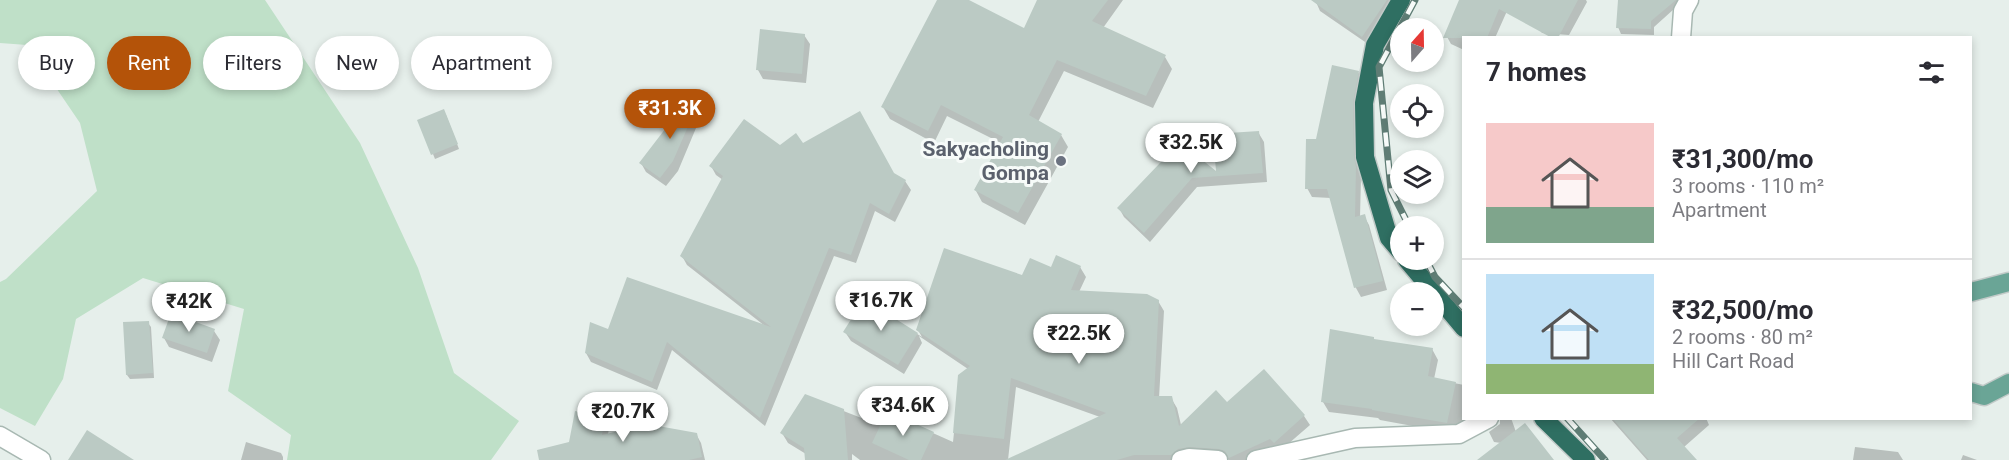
<!DOCTYPE html>
<html lang="en">
<head>
<meta charset="utf-8">
<style>
  :root { --surface:#fff; --page:#f2f2f3; --text:#2b2b33; --muted:#7c7c81; --line:#e1e1e2; --accent:#b45309 }
  body { margin:0; font-family:Roboto,sans-serif; background:var(--page); color:var(--text); height:100vh; display:flex; flex-direction:column; font-size:22px; white-space:nowrap }
  * { box-sizing:border-box; margin:0 }
  p { font-size:20px; color:var(--muted) }
  .icon { flex:none; width:33px; height:33px; fill:none; stroke:currentColor; stroke-width:2; stroke-linecap:round; stroke-linejoin:round }
  .map { position:relative; flex:1; overflow:hidden }
  .drawer { position:absolute; left:1462px; top:36px; width:510px; height:384px; display:flex; flex-direction:column; background:var(--surface); border-radius:0px; box-shadow:0 3px 9px #0003 }
  .drawer>* { flex:none }
  .hud { position:absolute; left:18px; top:36px; width:570px; height:54px; display:flex; gap:12px }
  .needle { width:39px; rotate:20deg }
  .fabs { position:absolute; left:1390px; top:18px; display:grid; gap:12px }
  .fabs a { display:grid; place-items:center; width:54px; height:54px; border-radius:50%; background:var(--surface); box-shadow:0 3px 9px #0003; font-size:30px }
  .price { position:absolute; translate:-50% -51px; padding:0 14px; border-radius:21px; background:#fff; color:#222; font-size:20px; line-height:39px; filter:drop-shadow(0 2px 3px #0008) }
  .price::after { content:''; position:absolute; left:50%; top:36px; width:18px; height:14px; margin-left:-9px; background:inherit; clip-path:polygon(0 0,100% 0,50% 100%) }
  .price.active { background:var(--accent); color:#fff }
  ul { padding:0; list-style:none }
  li { display:flex; align-items:center; gap:18px; height:150px; padding:0 24px }
  li+li { border-top:2px solid var(--line) }
  li span { display:grid; place-items:center; flex:none; width:168px; height:120px; border-radius:0px; color:#555 }
  li>.icon { margin-inline-start:auto }
  span .icon { width:72px; height:72px; fill:#fffc; stroke-width:1 }
  li b { font-size:26px }
  h2 { display:flex; justify-content:space-between; align-items:center; height:72px; padding:0 24px; font-size:26px }
  .tag { padding:0 21px; border-radius:27px; background:var(--surface); box-shadow:0 3px 9px #0003; font-size:21px; line-height:54px }
  .tag.active { background:var(--accent); color:#fff }
  .map>svg:first-child { display:block }
  .green { fill:#bfe0c8 }
  .shadow { fill:#0003 }
  .building { fill:#bbcac4 }
  .lines { fill:none; stroke-linecap:round; stroke-linejoin:round }
  .minor-casing { stroke:#a8b8b2; stroke-width:21 }
  .major-casing { stroke:#c2cac8; stroke-width:21 }
  .highway-casing { stroke:#c2cac8; stroke-width:21 }
  .minor { stroke:#fff; stroke-width:18 }
  .major { stroke:#6aa596; stroke-width:18 }
  .highway { stroke:#2f6f62; stroke-width:18 }
  .rail-casing { stroke:#5f7d75; stroke-width:7 }
  .rail { stroke:#f7fbf9; stroke-width:4.5; stroke-dasharray:14; stroke-linecap:butt }
  .worship-dot { fill:#6b7280; stroke:#f7fbf9; stroke-width:2 }
  .labels { text-anchor:middle; stroke-width:6; stroke-linejoin:round; paint-order:stroke }
  .worship-label { font-size:21px; font-weight:bold; fill:#5b616d; stroke:#f7fbf9; text-anchor:end }
</style>
</head>
<body>
<div class="map">
<svg width="2009" height="460" viewBox="0 0 2009 460">
  <rect width="100%" height="100%" fill="#e6efeb"/>
  <!-- green -->
  <path class="green" d="M0,0H265L360,143L418,268L454,373L519,421L491,460H287L291,435L228,391L244,309L143,278L76,319L63,379L35,426L0,408V282L6,279L97,191L80,123L27,45L0,43Z"/>
  <!-- shadow -->
  <path class="shadow" d="M939,0H966L1025,31L1039,0H1123L1103,28L1165,57L1172,69L1153,108L1064,71L1038,122L1061,135L1068,147L1025,225L982,202L975,189L1001,143L947,116L934,143L890,119L883,107Z
    M1317,0H1397L1368,44L1320,11L1316,2Z
    M1461,0H1510L1511,2L1495,38H1464V50L1451,44L1446,35Z
    M1551,0H1586L1587,2L1569,35L1542,33L1537,25Z
    M1619,0H1684L1654,27V35L1621,34L1618,27Z
    M804,35L810,44L806,83L763,79L758,70Z
    M1358,72L1363,81L1357,113L1358,168L1361,178L1360,217L1364,216L1369,225L1387,290L1361,297L1356,288L1331,198L1312,197L1307,188L1317,141Z
    M699,100L704,109L678,171L666,186L646,172L641,163Z
    M446,115L459,149L435,159L433,154Z
    M1258,132L1264,142L1267,182L1197,187L1150,242L1124,217L1119,208L1181,144L1217,175Z
    M803,145L893,175L905,181L911,190L895,222L875,211L856,263L834,256L765,426L672,350L657,390L591,362L586,353L609,331L765,326L687,265L682,256L723,180L716,175L711,166L780,147Z
    M1080,267L1086,277L1079,292L1158,301L1164,311L1159,398H1171L1177,408L1181,425L1227,404L1304,416L1310,425L1280,451L1251,460H1229L1225,458L1182,460H1008L1100,417L1016,387L1008,460H860L852,454V460H806V454L788,443L782,433L805,396L882,426L888,413L953,442L960,376L968,369L919,336L922,343L904,374L851,341L845,332L865,301L922,337L918,330L1023,277L1051,269Z
    M148,323L151,327L154,378L130,379L127,375Z
    M214,331L220,340L212,362L169,347L164,338Z
    M1374,340L1432,349L1438,360L1434,379L1464,385V418H1489L1451,433L1380,420L1378,418L1329,412L1323,402Z
    M604,418L609,427L608,435L616,460H568Z
    M1500,418H1511L1516,432L1552,460H1479L1501,443L1494,442L1489,432L1500,424Z
    M1610,418H1706L1709,425L1684,447L1695,460H1647Z
    M696,434L701,443L705,460H630Z
    M246,442L281,453L283,457V460H241Z
    M1855,447L1898,452L1903,460H1853Z
    M1963,455L1977,460H1961Z"/>
  <!-- building -->
  <path class="building" d="M937,0H969L1024,28L1037,0H1108L1092,21L1166,55L1146,96L1057,60L1029,115L1062,134L1018,213L974,190L1003,137L941,105L928,131L881,107Z
    M1311,0H1387L1362,37Z
    M1459,0H1578L1558,38H1552L1499,9L1487,38H1443Z
    M1618,0H1676L1651,21V29L1616,28Z
    M760,29L805,34L802,74L756,70Z
    M1332,65L1359,71L1353,103L1354,157L1356,167L1355,217L1365,214L1383,281L1354,288L1327,189H1305L1306,139H1316Z
    M692,94L700,99L673,161L660,178L639,163Z
    M444,109L458,144L431,155L417,120Z
    M860,111L894,173L906,180L889,214L870,203L851,255L829,248L760,418L667,342L652,382L585,353L590,322L608,329L627,277L771,327L680,256L723,176L709,166L744,119L780,145L796,133L803,143Z
    M1259,131L1263,173L1192,178L1144,233L1117,208L1180,142L1216,171L1213,134Z
    M944,248L1022,275L1030,258L1051,267L1056,255L1081,266L1071,290L1147,294L1159,300L1154,396H1172L1179,426L1216,390L1227,402L1264,369L1305,415L1274,443L1270,439L1229,458L1225,451L1219,449L1189,447L1178,449L1171,455H1134L1117,460H1005L1106,413L1011,378L1004,439L953,433L958,375L970,366L916,330Z
    M864,299L918,333L898,365L843,332Z
    M171,313L215,329L207,353L162,338Z
    M149,321L153,373L126,375L123,322Z
    M1330,329L1374,337V339L1433,348L1428,376L1456,382L1447,423L1372,410V409L1321,402Z
    M805,394L844,409L848,460H805L804,448L780,433Z
    M575,411L605,417L602,435L647,424L697,433L702,457L689,460H539L537,450L569,442Z
    M887,411L934,432L921,460H909L872,443Z
    M1612,418H1700L1677,438L1697,460H1649Z
    M1525,423L1554,460H1477Z
    M87,430L134,460H68Z"/>
  <g class="lines">
    <!-- minor casing -->
    <g class="minor-casing">
      <path id="minor" d="M1681,38L1683,11L1689,0
        M0,436L41,460
        M1181,460L1189,458L1218,460
        M1256,460L1355,438L1459,434L1489,418"/>
    </g>
    <!-- major casing -->
    <g class="major-casing">
      <path id="major" d="M1971,292L2009,282
        M1971,392L1984,396L2009,383"/>
    </g>
    <!-- highway casing -->
    <g class="highway-casing">
      <path id="highway" d="M1401,0L1375,45L1364,103L1365,157L1389,238L1401,252
        M1407,260L1464,328
        M1543,418L1586,460"/>
    </g>
    <!-- minor -->
    <use href="#minor" class="minor"/>
    <!-- major -->
    <use href="#major" class="major"/>
    <!-- highway -->
    <use href="#highway" class="highway"/>
    <!-- rail casing -->
    <g class="rail-casing">
      <path id="rail" d="M1409,226L1391,190L1379,67L1415,0
        M1426,260L1435,277L1464,308
        M1567,418L1605,460"/>
    </g>
    <!-- rail -->
    <use href="#rail" class="rail"/>
  </g>
  <!-- markers -->
  <circle class="worship-dot" cx="1061" cy="161" r="6"/>
  <g class="labels">
    <!-- worship labels -->
    <g class="worship-label">
      <text x="1049" y="156">Sakyacholing<tspan x="1049" dy="24">Gompa</tspan></text>
    </g>
  </g>
</svg>
<div class="fabs">
<a><svg class="needle" viewBox="-14 -14 28 28"><path d="M0-13l5 13h-10z" fill="#e53935"/><path d="M0 13l5-13h-10z" fill="#7c7c81"/></svg></a>
<a><svg class="icon" aria-label="locate" viewBox="0 0 24 24"><circle cx="12" cy="12" r="6"/><path d="M12 2v4M12 18v4M2 12h4M18 12h4"/></svg></a>
<a><svg class="icon" aria-label="layers" viewBox="0 0 24 24"><path d="M12 4l9 5-9 5-9-5zM3 14l9 5 9-5"/></svg></a>
<a>+</a>
<a>−</a>
</div>
<b class="price active" style="left:670px;top:140px">₹31.3K</b>
<b class="price" style="left:1191px;top:174px">₹32.5K</b>
<b class="price" style="left:881px;top:332px">₹16.7K</b>
<b class="price" style="left:189px;top:333px">₹42K</b>
<b class="price" style="left:1079px;top:365px">₹22.5K</b>
<b class="price" style="left:903px;top:437px">₹34.6K</b>
<b class="price" style="left:623px;top:443px">₹20.7K</b>
<div class="hud">
<a class="tag">Buy</a>
<a class="tag active">Rent</a>
<a class="tag">Filters</a>
<a class="tag">New</a>
<a class="tag">Apartment</a>
</div>
<section class="drawer">
<h2>7 homes<svg class="icon" aria-label="filters" viewBox="0 0 24 24"><path d="M4 7h16M4 17h16"/><circle cx="9" cy="7" r="2"/><circle cx="15" cy="17" r="2"/></svg></h2>
<ul>
<li><span style="background:linear-gradient(#f6c9c9 70%,#7fa58c 0)"><svg class="icon" aria-label="home" viewBox="0 0 24 24"><path d="M3 11l9-7 9 7M6 9v11h12V9"/></svg></span><div><b>₹31,300/mo</b><p>3 rooms · 110 m²</p><p>Apartment</p></div></li>
<li><span style="background:linear-gradient(#bfe0f5 75%,#8fb573 0)"><svg class="icon" aria-label="home" viewBox="0 0 24 24"><path d="M3 11l9-7 9 7M6 9v11h12V9"/></svg></span><div><b>₹32,500/mo</b><p>2 rooms · 80 m²</p><p>Hill Cart Road</p></div></li>
</ul>
</section>
</div>
</body>
</html>
